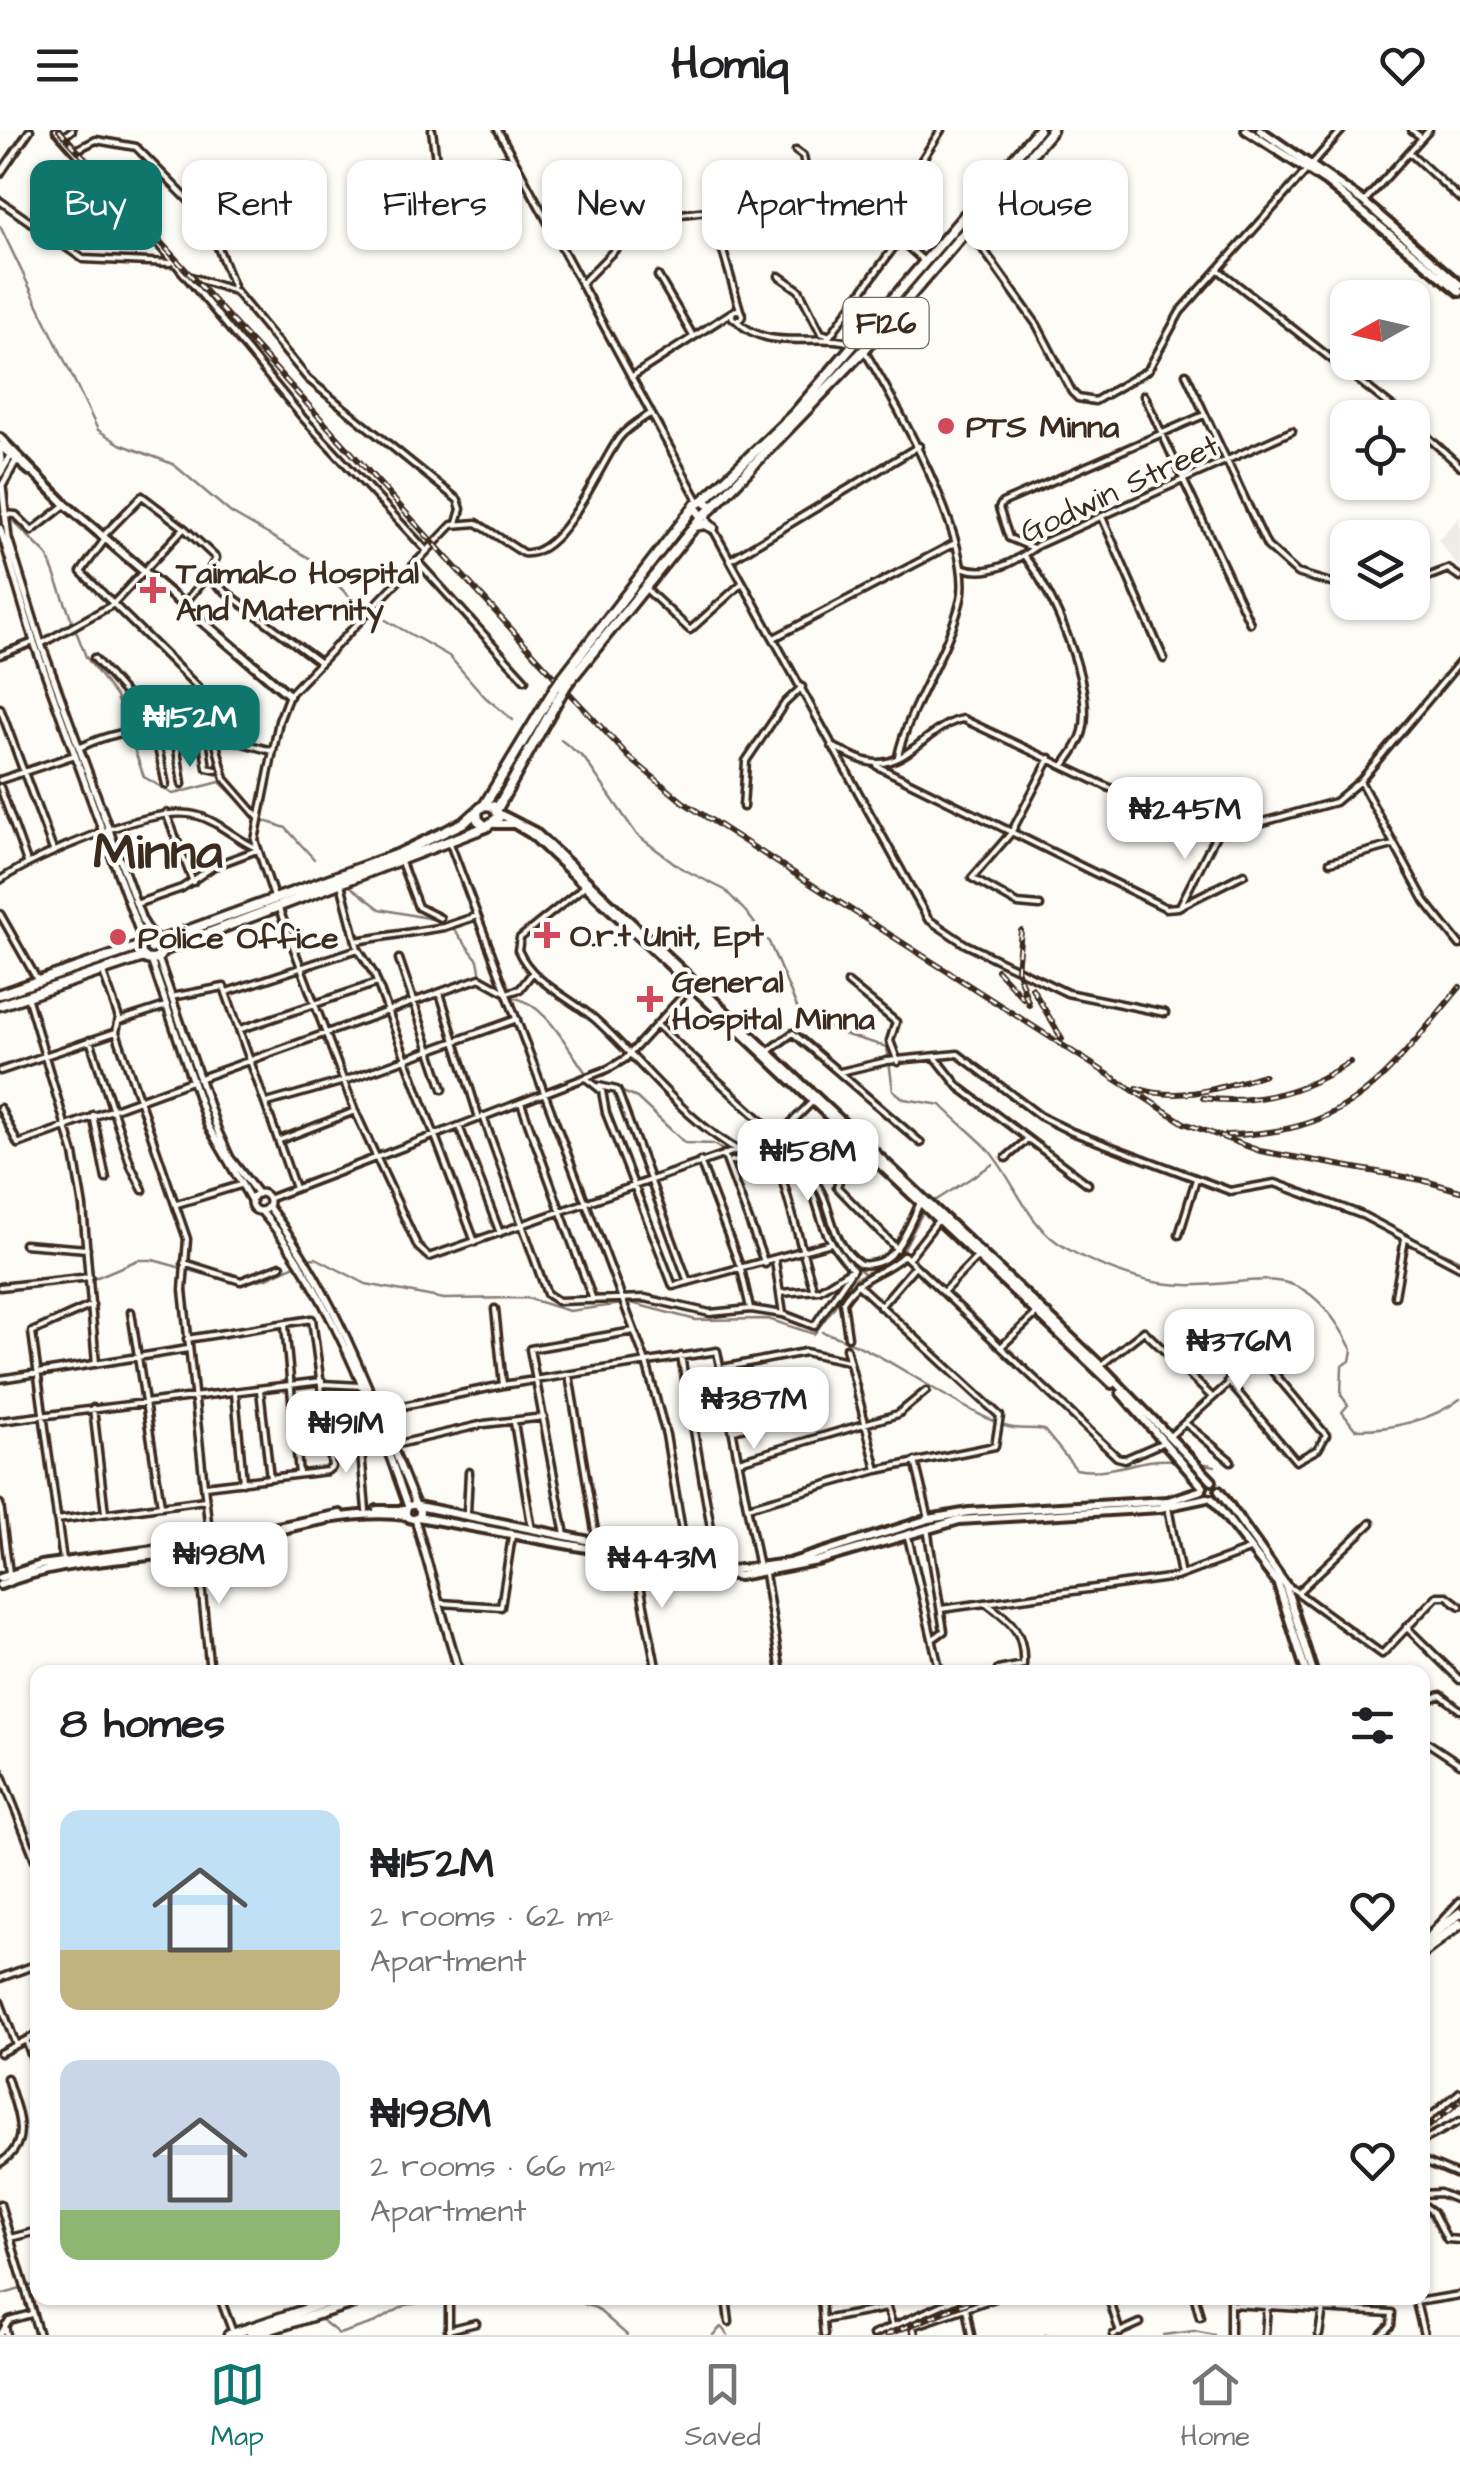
<!DOCTYPE html>
<html lang="en">
<head>
<meta charset="utf-8">
<style>
  :root { --surface:#fff; --page:#f2f2f2; --text:#202124; --muted:#757577; --line:#e0e0e0; --accent:#0f766e }
  body { margin:0; font-family:"Architects Daughter",sans-serif; background:var(--page); color:var(--text); height:100vh; display:flex; flex-direction:column; font-size:38px; white-space:nowrap }
  * { box-sizing:border-box; margin:0 }
  p { font-size:32px; color:var(--muted) }
  .icon { flex:none; width:55px; height:55px; fill:none; stroke:currentColor; stroke-width:2; stroke-linecap:round; stroke-linejoin:round }
  .map { position:relative; flex:1; overflow:hidden }
  .details { position:absolute; left:30px; top:1535px; width:1400px; height:640px; display:flex; flex-direction:column; background:var(--surface); border-radius:20px; box-shadow:0 2px 8px #0004 }
  .details>* { flex:none }
  .top-card { position:absolute; left:30px; top:30px; width:1400px; height:90px; display:flex; gap:20px }
  .needle { width:65px; rotate:262deg }
  .tools { position:absolute; left:1330px; top:150px; display:grid; gap:20px }
  .tools a { display:grid; place-items:center; width:100px; height:100px; border-radius:20px; background:var(--surface); box-shadow:0 2px 8px #0004; font-size:50px }
  .price { position:absolute; translate:-50% -85px; padding:0 22px; border-radius:20px; background:#fff; color:#222; font-size:32px; line-height:65px; filter:drop-shadow(0 2px 5px #0008) }
  .price::after { content:''; position:absolute; left:50%; top:60px; width:30px; height:22px; margin-left:-15px; background:inherit; clip-path:polygon(0 0,100% 0,50% 100%) }
  .price.selected { background:var(--accent); color:#fff }
  ul { padding:0; list-style:none }
  li { display:flex; align-items:center; gap:30px; height:250px; padding:0 30px }
  li span { display:grid; place-items:center; flex:none; width:280px; height:200px; border-radius:20px; color:#555 }
  li>.icon { margin-inline-start:auto }
  span .icon { width:120px; height:120px; fill:#fffc; stroke-width:1 }
  li b { font-size:42px }
  h2 { display:flex; justify-content:space-between; align-items:center; height:120px; padding:0 30px; font-size:42px }
  .chip { padding:0 35px; border-radius:20px; background:var(--surface); box-shadow:0 2px 8px #0004; font-size:35px; line-height:90px }
  .chip.selected { background:var(--accent); color:#fff }
  header { display:flex; justify-content:space-between; align-items:center; height:130px; padding:0 30px; background:var(--surface); font-size:45px; font-weight:800 }
  .menu { display:flex; justify-content:space-around; align-items:center; height:140px; border-top:2px solid var(--line); background:var(--surface); font-size:28px; color:var(--muted) }
  .menu a { display:grid; justify-items:center; gap:5px }
  .menu .selected { color:var(--accent) }
  .map>svg:first-child { display:block }
  .built { fill:#efece7 }
  .lines { fill:none; stroke-linecap:round; stroke-linejoin:round }
  .stream { stroke:#887d74; stroke-width:2.5 }
  .minor-casing { stroke:#3b2a1e; stroke-width:11 }
  .tertiary-casing { stroke:#3b2a1e; stroke-width:12 }
  .secondary-casing { stroke:#3b2a1e; stroke-width:14 }
  .primary-casing { stroke:#3b2a1e; stroke-width:15 }
  .minor { stroke:#fdfcf7; stroke-width:4 }
  .tertiary { stroke:#fdfcf7; stroke-width:5 }
  .secondary { stroke:#fdfcf7; stroke-width:6 }
  .primary { stroke:#fdfcf7; stroke-width:8 }
  .rail-casing { stroke:#3b2a1e; stroke-width:6 }
  .rail { stroke:#fdfcf7; stroke-width:2.5; stroke-dasharray:8; stroke-linecap:butt }
  .primary-bridge-casing { stroke:#3b2a1e; stroke-width:15; stroke-linecap:butt }
  .primary-bridge { stroke:#fdfcf7; stroke-width:8 }
  .poi-dot { fill:#d1495b; stroke:#fdfcf7; stroke-width:4 }
  .labels { text-anchor:middle; stroke-width:8; stroke-linejoin:round; paint-order:stroke }
  .shield { fill:#fdfcf7; stroke:#75695f; stroke-width:2.5 }
  .shield-label { font-size:30px; font-weight:bold; fill:#3b2a1e }
  .poi-label { font-size:32px; font-weight:bold; fill:#3b2a1e; stroke:#fdfcf7; text-anchor:start }
  .street-label { font-size:32px; fill:#3b2a1e; stroke:#fdfcf7 }
  .town-label { font-size:52px; font-weight:bold; fill:#3b2a1e; stroke:#fdfcf7 }
</style>
</head>
<body>
<header><svg class="icon" aria-label="menu" viewBox="0 0 24 24"><path d="M4 6h16M4 12h16M4 18h16"/></svg>Homiq<svg class="icon" aria-label="heart" viewBox="0 0 24 24"><path d="M12 20l-8-8c-3-5 5-10 8-4 3-6 11-1 8 4z"/></svg></header>
<div class="map">
<svg width="1460" height="2205" viewBox="0 0 1460 2205">
  <rect width="100%" height="100%" fill="#fdfcf7"/>
  <filter id="ink" filterUnits="userSpaceOnUse"><feTurbulence type="fractalNoise" baseFrequency=".01" numOctaves="2"/><feDisplacementMap in="SourceGraphic" scale="20" xChannelSelector="R" yChannelSelector="G"/><feConvolveMatrix kernelMatrix="1 2 1 2 8 2 1 2 1" color-interpolation-filters="sRGB"/></filter>
  <g filter="url(#ink)">
    <!-- built -->
    <path class="built" d="M1460,386V439L1438,410Z"/>
    <g class="lines">
      <!-- stream -->
      <path class="stream" d="M0,96L98,300L120,314L173,334L231,383L311,429L357,474
        M13,391L47,425L86,527L116,567L144,647L173,664L220,652L254,685
        M375,484L449,526L485,567L513,590
        M561,610L584,628L637,705L681,738L725,760L746,782L769,812L799,882L843,904L887,917L893,960L904,969L941,975C955,990 974,1004 986,1017C1016,1050 1025,1095 1066,1118C1091,1133 1132,1149 1160,1153C1250,1166 1298,1111 1352,1220L1350,1231L1342,1236L1341,1265L1348,1275L1342,1282L1355,1299C1390,1300 1433,1290 1460,1269
        M265,691L286,698L314,729
        M350,756L380,779L448,792L478,830L481,846
        M512,867C547,874 566,916 586,943
        M594,950L637,968L685,1013L713,1014L735,1028L798,1041L816,1060L829,1103
        M935,1071L993,1034
        M1415,1110L1460,1130
        M306,1129L316,1128L366,1154L444,1169L527,1168L569,1181L631,1173L696,1190L768,1189L814,1204L856,1148L900,1126L923,1082
        M851,1133L864,1143
        M0,1159L88,1151L138,1130H153L239,1154L267,1148L299,1133
        M822,1202C886,1220 943,1272 1005,1296C1018,1301 1030,1297 1044,1300L1076,1339C1110,1346 1139,1327 1174,1330
        M1197,1332L1215,1336
        M0,2165L38,2154
        M301,2168L309,2177
        M487,2168H495
        M502,2168H539
        M567,2168L596,2178L627,2205
        M318,2187L339,2204L376,2192L406,2175L452,2168
        M713,2205L721,2197L728,2205
        M1045,2205H1064
        M1164,2205L1194,2201L1214,2205"/>
      <!-- minor casing -->
      <g class="minor-casing">
        <path id="minor" d="M56,0L175,133L303,288L426,420
          M432,0L437,38L443,42L511,28
          M498,0L698,370
          M1412,0L1422,8
          M63,7L72,0
          M78,19L96,10L136,17L207,89L233,156
          M796,21L803,26L811,68
          M1409,22L1460,69
          M1312,34L1342,0
          M0,44L30,0
          M838,55L917,40
          M0,71L83,129L171,133
          M1364,72L1429,0
          M712,83L740,180
          M968,98L1037,195L1072,262L1078,268L1095,271L1148,240L1180,182L1307,40
          M902,112L931,73L929,55L918,36L941,0
          M1220,141L1406,288
          M185,145L235,161L308,249L458,370L461,379L457,393
          M658,146L693,206
          M779,146L799,160L821,203L830,206
          M581,154L646,88L804,70L838,55L925,132
          M732 185a5 5 0 1 1 10 0a5 5 0 1 1-10 0Z
          M736,190C769,224 814,201 855,214
          M827,210L899,110
          M864,220C895,271 974,412 961,469C948,524 910,573 898,626
          M1186,244L1267,416L1297,443L1348,458
          M631,247L732,182
          M1144,265L1250,493
          M1412,293L1460,336
          M4,384L16,385L32,401L64,376
          M706,386L928,789L965,814L1067,863L1165,883
          M1102,387L1164,529
          M104,405L142,366L184,398
          M106,408L81,442L231,590L227,609
          M1033,418L1009,408L999,378L1002,373L1204,285
          M1024,426C1053,460 1094,556 1083,601C1080,614 1071,625 1064,635
          M730,430L919,316
          M417,431L525,550
          M961,437C990,448 1016,431 1038,415L1292,301
          M1412,453L1448,439L1460,447
          M647,460L690,500L742,453
          M184,474L206,447L318,531
          M774,508L953,414
          M41,514L112,475L184,398L216,428L206,447
          M0,525L34,512
          M94,528L156,599
          M204,567L225,649L258,687
          M0,578L53,720
          M174,597L182,654
          M154,599L166,655
          M202,603L207,638L216,640
          M832,616C845,622 863,633 877,633C909,634 932,594 963,589L1193,697L1227,702L1335,672L1360,651L1460,532
          M81,617C145,585 207,603 272,621
          M877,636L1166,778L1178,777L1244,744
          M0,650L75,625
          M1360,651L1425,771L1460,815
          M0,657L27,732
          M743,677L746,631L785,573L802,557
          M166,683L193,752
          M449,711L646,1232L666,1305L687,1431
          M401,732L418,777L440,788
          M1330,732L1393,715
          M0,750C36,726 153,674 195,685C217,690 235,709 256,718
          M341,754L358,819L374,844L475,1112
          M585,756L520,808L518,820C533,854 570,867 596,890C643,933 685,992 743,1023C763,1033 788,1028 807,1044C836,1067 824,1109 860,1134C896,1139 907,1099 920,1073
          M275,770L255,710L279,591L289,565L452,395L477,393L523,423C563,428 598,337 619,308C627,298 639,291 650,284
          M136,774L182,758L214,736L257,720
          M1181,774L1217,703
          M1040,776L1018,774L972,748L1011,703L1050,628
          M279,779L355,981L418,1117L429,1127L778,1006L813,971
          M0,784L38,851
          M356,811L444,797L477,786
          M399,829L443,959
          M103,843L119,888L116,902L187,1109L183,1160L210,1411
          M848,853L896,892L890,911L898,932
          M227,862L358,819
          M440,863L479,988
          M27,866L74,1024L83,1077L96,1234
          M171,867L224,857L295,1058
          M119,891L166,876
          M657,895L778,1006
          M241,899L377,853
          M90,910L131,1036L143,1060
          M770,920L793,903L921,1013
          M936,928L959,957L1088,1054
          M0,941L116,902
          M840,942L887,931L958,924L1040,986L1072,1002L1230,1061L1275,1053L1362,1085L1460,1137
          M586,948L602,961L606,983L673,1156L831,1113
          M198,949L480,848L507,863L520,859L533,842
          M599,956L617,960L688,1152
          M267,973L344,951L517,889
          M521,973L593,1170
          M0,978L18,1014L191,951
          M93,985L106,1049
          M483,986L547,1164L558,1171L645,1168L710,1183L751,1179L783,1184L814,1196L853,1139
          M459,996L500,1103
          M280,1010L355,981
          M865,1018L841,1044L837,1057L897,1119
          M724,1024L765,1134
          M1006,1028L1028,1009
          M700,1031L741,1139L750,1178
          M731,1031C852,1041 790,1076 852,1138
          M779,1037L813,1158
          M268,1069L608,939L625,929L690,858
          M177,1074L240,1055
          M1179,1105L1196,1049
          M24,1114L87,1119
          M908,1129L1117,1327L1125,1329L1164,1312
          M775,1131L783,1184
          M184,1133L241,1151L281,1136
          M0,1157L90,1147
          M944,1161L978,1126
          M780,1163L819,1160L853,1139
          M1395,1166L1405,1109
          M880,1177L915,1136
          M495,1179L503,1255
          M131,1182L161,1375
          M285,1195L299,1344
          M848,1207L843,1172C862,1142 882,1146 904,1125L908,1129L939,1089
          M187,1209L312,1189L332,1337L327,1341L205,1356
          M1002,1216L1037,1183
          M846,1218L877,1340
          M681,1226L718,1438
          M1101,1235L1144,1201L1211,1266
          M722,1238L805,1222L848,1231
          M1187,1240L1240,1193L1267,1218
          M569,1245L597,1413
          M0,1249L188,1219
          M1228,1251L1296,1331L1318,1319L1326,1305L1259,1225
          M322,1254L361,1256
          M260,1260L270,1348
          M235,1263L243,1352
          M728,1271L776,1258
          M93,1278L105,1383
          M379,1281L503,1255L717,1221L759,1438
          M0,1291L322,1251
          M514,1292L532,1400
          M1185,1293L1231,1331
          M734,1300L782,1287
          M1171,1305L1290,1199
          M330,1309L385,1311
          M360,1310L366,1380
          M394,1315L484,1294L544,1287
          M739,1331L898,1284L926,1261
          M915,1331L929,1389
          M0,1374L9,1443
          M748,1377L877,1340L995,1316L1000,1286L857,1154
          M1168,1377L1181,1445
          M467,1383L469,1342
          M57,1390L205,1370
          M927,1398L944,1501L933,1509
          M565,1405L530,1219L634,1201
          M908,1407L940,1542
          M191,1421L201,1454L210,1542
          M635,1429L657,1542
          M63,1431L32,1202L92,1175
          M765,1444L781,1542
          M1287,1455L1382,1524L1437,1466H1447L1460,1476
          M1299,1461L1371,1393
          M441,1473L501,1477L512,1406
          M986,1473C1011,1492 1025,1501 1023,1535L998,1540
          M941,1479L1176,1447L1249,1420
          M1406,1497L1460,1550
          M1422,1572L1441,1565L1460,1580
          M1422,1609L1460,1634
          M0,1641L38,1737
          M1433,1800L1460,1771
          M0,1848L38,1834
          M0,1872L16,1915
          M26,1910L38,1944
          M0,1923L38,1904
          M1422,1994L1460,1962
          M1422,2011L1460,1991
          M1422,2030L1460,2046
          M0,2033C34,2012 16,1980 7,1948
          M1422,2064L1440,2063L1460,2071
          M0,2074L39,2205
          M1422,2074L1433,2082L1447,2109L1460,2110
          M10,2108L38,2101
          M220,2168L232,2200
          M726,2168L729,2192
          M821,2168L824,2205
          M884,2168L892,2194
          M1109,2168L1120,2203
          M1195,2168L1200,2187
          M1230,2168V2205
          M1415,2168L1424,2205
          M1416,2172L1460,2165
          M1230,2174L1392,2183L1391,2195L1381,2205
          M966,2178L971,2205
          M823,2190L887,2178
          M5,2195L7,2205
          M448,2200L476,2193
          M0,2205L9,2190L31,2184
          M449,2205V2168
          M873,2205L958,2168
          M915,2205L913,2196L995,2168
          M1113,2205L1140,2193
          M1265,2205L1267,2174
          M1319,2205L1323,2178"/>
      </g>
      <!-- tertiary casing -->
      <g class="tertiary-casing">
        <path id="tertiary" d="M0,321L2,338
          M18,327L2,356L8,408L41,514L142,790L153,808
          M0,344L12,324
          M0,398L34,512L143,812
          M158,828L218,1002L230,1028L258,1064
          M151,830L208,996L252,1072
          M251 1072a9 9 0 1 1 18 0a9 9 0 1 1-18 0Z
          M268,1076C336,1164 374,1272 416,1375
          M261,1081C327,1156 375,1282 408,1377
          M415,1389L459,1542"/>
      </g>
      <!-- secondary casing -->
      <g class="secondary-casing">
        <path id="secondary" d="M1246,0L1326,52L1460,162
          M1260,0L1364,72L1460,155
          M0,308L66,375L289,565
          M0,316L30,341
          M498,683L535,702L1100,1235L1212,1351
          M495,694H514L531,704L1112,1254
          M1121,1263L1203,1357
          M1219,1361L1285,1454L1313,1542
          M1212,1369L1278,1454L1306,1542
          M406 1382a7 7 0 1 1 14 0a7 7 0 1 1-14 0Z
          M418,1376L733,1440L789,1433L929,1389L969,1382L1168,1371L1202,1360
          M377,1380H406
          M418,1387L739,1446L817,1431L959,1390L1160,1378L1207,1368
          M0,1448L41,1435L191,1415L340,1384
          M0,1455C59,1430 126,1431 188,1421C260,1410 333,1376 407,1386"/>
      </g>
      <!-- primary casing -->
      <g class="primary-casing">
        <path id="primary" d="M704,370L794,284L1038,0
          M712,378L864,220L1052,0
          M695,396L705,394L713,398
          M562,548L696,374L704,370L712,378L702,387L695,378
          M567,554L702,387
          M485,674L555,558
          M497,679L561,564
          M140 819a11 11 0 1 1 22 0a11 11 0 1 1-22 0Z
          M159,811L398,724L465,692L484,675L493,676L499,687L486,697L478,690L477,682
          M162,821L486,697
          M0,864L141,816
          M0,875L144,827
          M1422,1813L1460,1783
          M1422,1823L1460,1794
          M229,2205L340,2168
          M252,2205L368,2168"/>
      </g>
      <!-- minor -->
      <use href="#minor" class="minor"/>
      <!-- tertiary -->
      <use href="#tertiary" class="tertiary"/>
      <!-- secondary -->
      <use href="#secondary" class="secondary"/>
      <!-- primary -->
      <use href="#primary" class="primary"/>
      <!-- rail casing -->
      <g class="rail-casing">
        <path id="rail" d="M59,0L572,566L630,628L683,672L1184,993L1260,1021L1422,1050L1460,1061
          M1021,801L1017,839L1029,875
          M997,840L1023,868
          M1032,858L1062,909
          M1137,958C1180,973 1223,957 1264,945
          M1203,968C1257,976 1305,961 1350,932
          M1227,1005C1352,1004 1387,944 1460,857
          M1422,2002L1460,1971
          M886,2205L980,2168"/>
      </g>
      <!-- rail -->
      <use href="#rail" class="rail"/>
      <!-- primary-bridge casing -->
      <g class="primary-bridge-casing">
        <path id="primary-bridge" d="M555,558L562,548
          M561,564L567,554"/>
      </g>
      <!-- primary-bridge -->
      <use href="#primary-bridge" class="primary-bridge"/>
    </g>
  </g>
  <!-- markers -->
  <g class="poi-dot">
    <circle cx="946" cy="296" r="10"/>
    <path d="M148 445h10v10h10v10h-10v10h-10v-10h-10v-10h10z"/>
    <path d="M542 790h10v10h10v10h-10v10h-10v-10h-10v-10h10z"/>
    <circle cx="118" cy="807" r="10"/>
    <path d="M645 854h10v10h10v10h-10v10h-10v-10h-10v-10h10z"/>
  </g>
  <g class="labels">
    <!-- shield labels -->
    <rect class="shield" x="843.5" y="168" width="85" height="50" rx="8"/>
    <g class="shield-label">
      <text x="886" y="203">F126</text>
    </g>
    <!-- poi labels -->
    <g class="poi-label">
      <text x="966" y="307">PTS Minna</text>
      <text x="176" y="453">Taimako Hospital<tspan x="176" dy="37">And Maternity</tspan></text>
      <text x="570" y="816">O.r.t Unit, Ept</text>
      <text x="138" y="818">Police Office</text>
      <text x="672" y="862">General<tspan x="672" dy="37">Hospital Minna</tspan></text>
    </g>
    <!-- street labels -->
    <g class="street-label">
      <text transform="translate(1119 358) rotate(-25)" y="11">Godwin Street</text>
    </g>
    <!-- town labels -->
    <g class="town-label">
      <text x="158" y="738">Minna</text>
    </g>
  </g>
</svg>
<div class="tools">
<a><svg class="needle" viewBox="-14 -14 28 28"><path d="M0-13l5 13h-10z" fill="#e53935"/><path d="M0 13l5-13h-10z" fill="#757577"/></svg></a>
<a><svg class="icon" aria-label="locate" viewBox="0 0 24 24"><circle cx="12" cy="12" r="6"/><path d="M12 2v4M12 18v4M2 12h4M18 12h4"/></svg></a>
<a><svg class="icon" aria-label="layers" viewBox="0 0 24 24"><path d="M12 4l9 5-9 5-9-5zM3 14l9 5 9-5"/></svg></a>
</div>
<b class="price selected" style="left:190px;top:640px">₦152M</b>
<b class="price" style="left:1185px;top:732px">₦245M</b>
<b class="price" style="left:808px;top:1074px">₦158M</b>
<b class="price" style="left:1239px;top:1264px">₦376M</b>
<b class="price" style="left:754px;top:1322px">₦387M</b>
<b class="price" style="left:346px;top:1346px">₦191M</b>
<b class="price" style="left:219px;top:1477px">₦198M</b>
<b class="price" style="left:662px;top:1481px">₦443M</b>
<div class="top-card">
<a class="chip selected">Buy</a>
<a class="chip">Rent</a>
<a class="chip">Filters</a>
<a class="chip">New</a>
<a class="chip">Apartment</a>
<a class="chip">House</a>
</div>
<section class="details">
<h2>8 homes<svg class="icon" aria-label="filters" viewBox="0 0 24 24"><path d="M4 7h16M4 17h16"/><circle cx="9" cy="7" r="2"/><circle cx="15" cy="17" r="2"/></svg></h2>
<ul>
<li><span style="background:linear-gradient(#bfe0f5 70%,#c2b280 0)"><svg class="icon" aria-label="home" viewBox="0 0 24 24"><path d="M3 11l9-7 9 7M6 9v11h12V9"/></svg></span><div><b>₦152M</b><p>2 rooms · 62 m²</p><p>Apartment</p></div><svg class="icon" aria-label="heart" viewBox="0 0 24 24"><path d="M12 20l-8-8c-3-5 5-10 8-4 3-6 11-1 8 4z"/></svg></li>
<li><span style="background:linear-gradient(#c9d6e8 75%,#8fb573 0)"><svg class="icon" aria-label="home" viewBox="0 0 24 24"><path d="M3 11l9-7 9 7M6 9v11h12V9"/></svg></span><div><b>₦198M</b><p>2 rooms · 66 m²</p><p>Apartment</p></div><svg class="icon" aria-label="heart" viewBox="0 0 24 24"><path d="M12 20l-8-8c-3-5 5-10 8-4 3-6 11-1 8 4z"/></svg></li>
</ul>
</section>
</div>
<nav class="menu">
<a class="selected"><svg class="icon" aria-label="map" viewBox="0 0 24 24"><path d="M3 6l6-2 6 2 6-2v14l-6 2-6-2-6 2zM9 4v14M15 6v14"/></svg>Map</a>
<a><svg class="icon" aria-label="saved" viewBox="0 0 24 24"><path d="M7 4h10v16l-5-4-5 4z"/></svg>Saved</a>
<a><svg class="icon" aria-label="home" viewBox="0 0 24 24"><path d="M3 11l9-7 9 7M6 9v11h12V9"/></svg>Home</a>
</nav>
</body>
</html>
